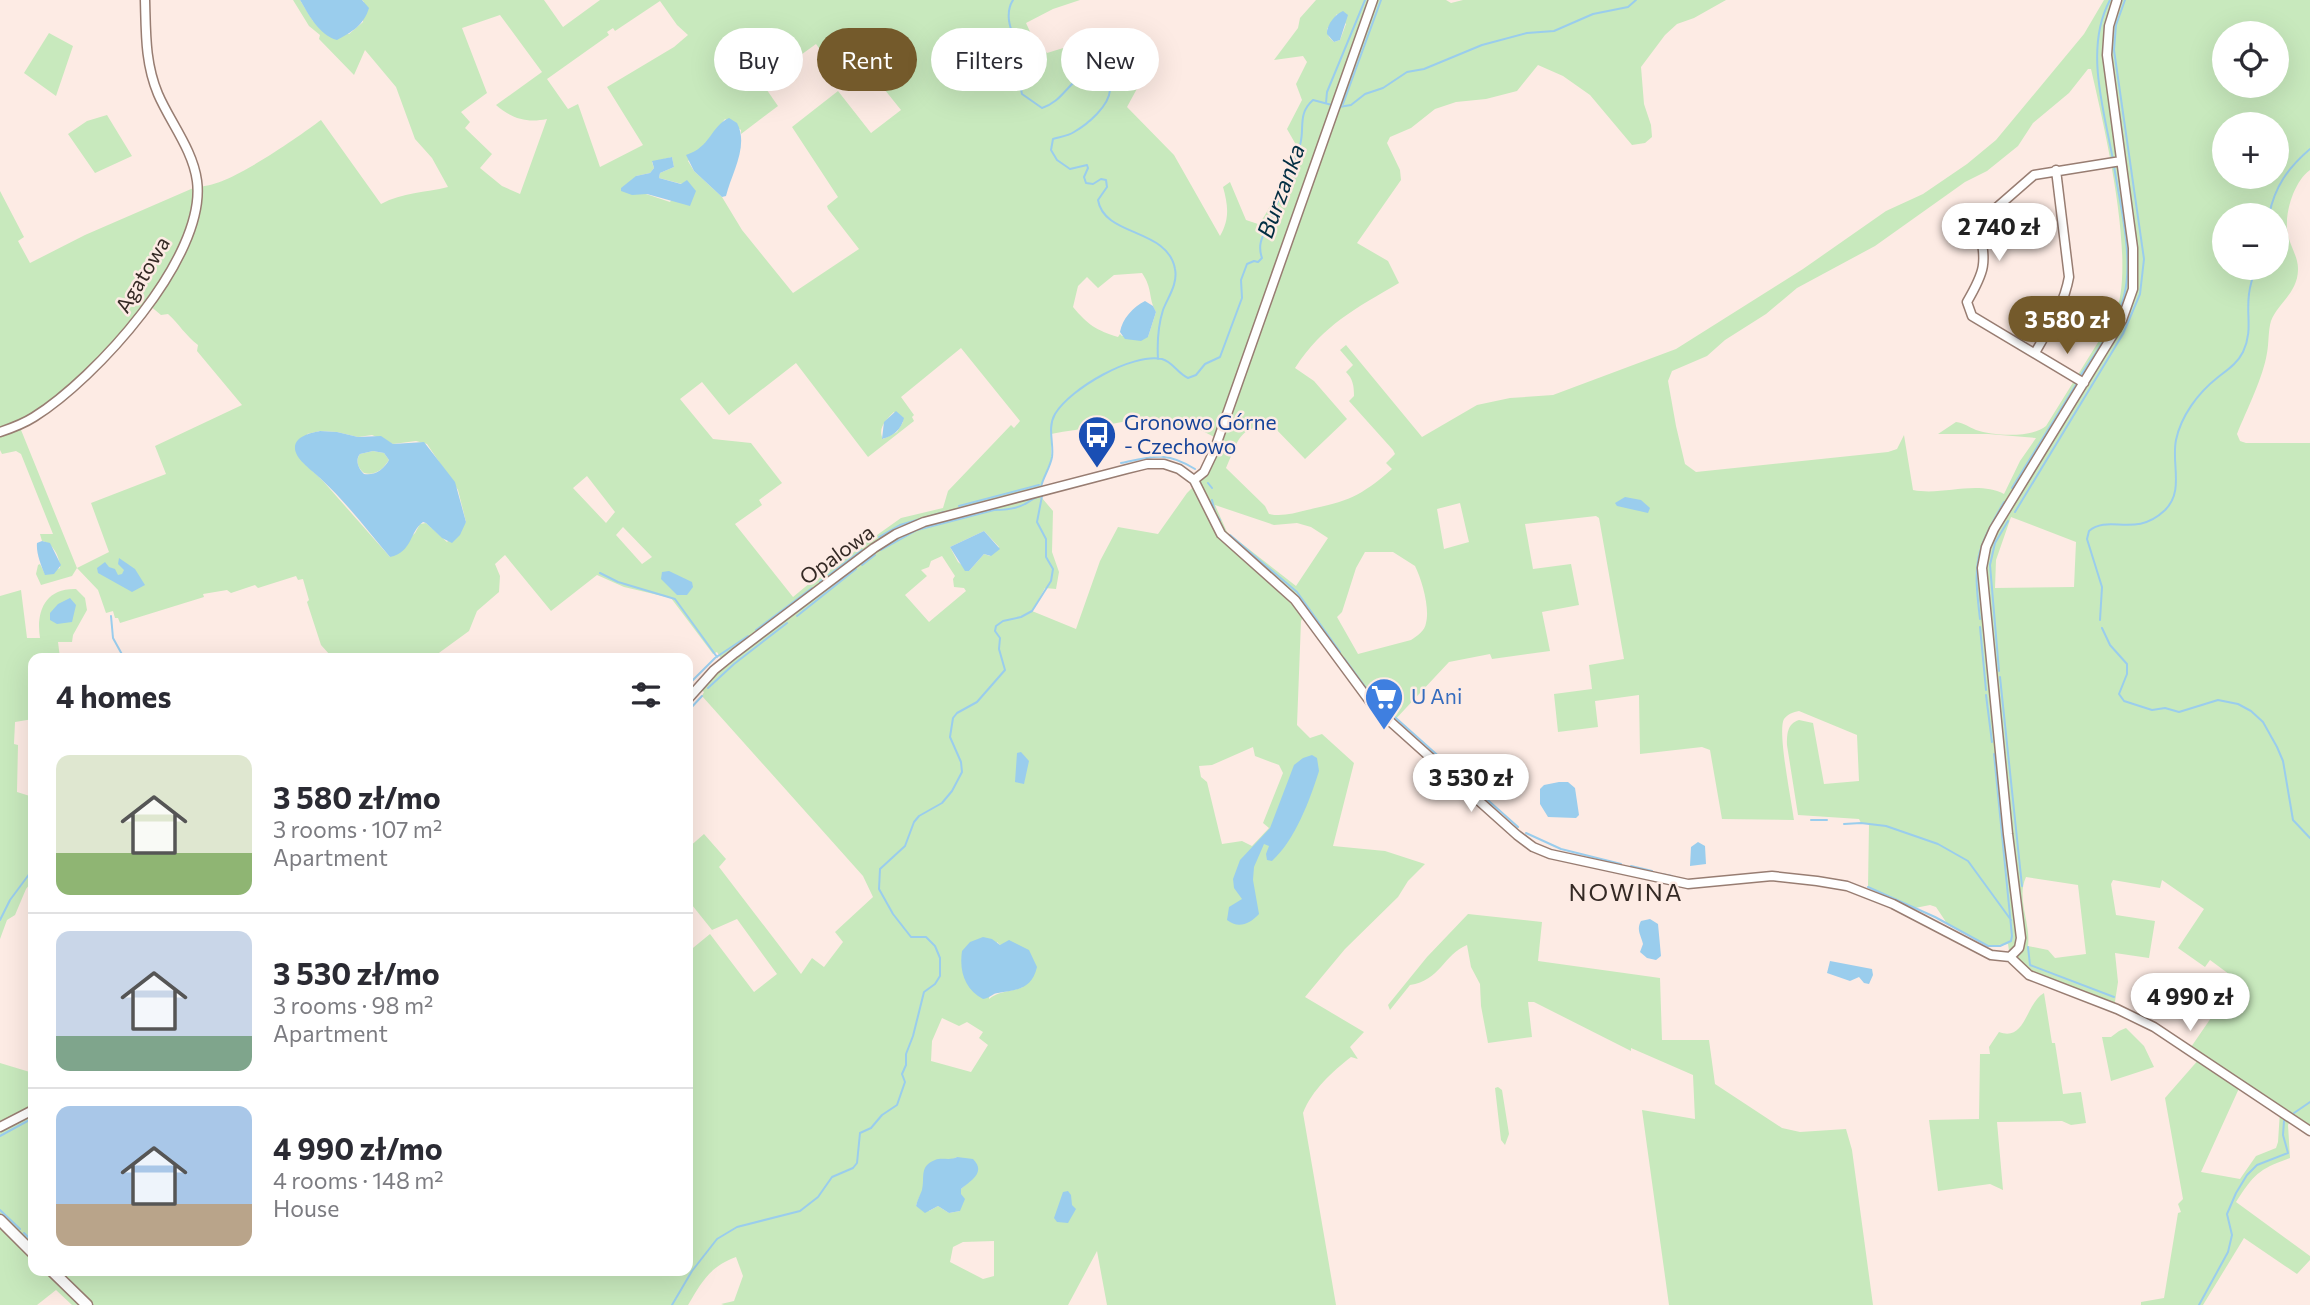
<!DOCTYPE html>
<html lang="en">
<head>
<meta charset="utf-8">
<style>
  :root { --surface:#fff; --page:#f7f7f7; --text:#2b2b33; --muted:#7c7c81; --line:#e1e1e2; --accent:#745a2b }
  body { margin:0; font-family:Commissioner,sans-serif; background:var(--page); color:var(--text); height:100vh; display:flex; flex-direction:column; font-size:26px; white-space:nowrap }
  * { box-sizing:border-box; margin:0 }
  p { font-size:23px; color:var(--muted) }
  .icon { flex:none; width:38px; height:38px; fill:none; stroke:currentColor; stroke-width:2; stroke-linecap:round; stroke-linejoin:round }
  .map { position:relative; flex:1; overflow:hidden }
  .details { position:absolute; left:28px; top:653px; width:665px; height:623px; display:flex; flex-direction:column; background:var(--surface); border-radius:14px; box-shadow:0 7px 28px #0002 }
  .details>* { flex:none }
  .hud { position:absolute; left:714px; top:28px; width:665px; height:63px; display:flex; gap:14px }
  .tools { position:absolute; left:2212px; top:21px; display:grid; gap:14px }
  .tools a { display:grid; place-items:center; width:77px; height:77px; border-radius:50%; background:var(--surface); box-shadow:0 7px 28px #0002; font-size:35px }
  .price { position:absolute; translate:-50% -60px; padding:0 16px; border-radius:24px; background:#fff; color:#222; font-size:23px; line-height:46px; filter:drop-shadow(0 2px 4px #0008) }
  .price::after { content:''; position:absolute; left:50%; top:42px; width:21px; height:16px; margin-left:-10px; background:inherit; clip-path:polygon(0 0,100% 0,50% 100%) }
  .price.active { background:var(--accent); color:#fff }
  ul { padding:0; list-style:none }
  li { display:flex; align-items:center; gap:21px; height:175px; padding:0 28px }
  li+li { border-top:2px solid var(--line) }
  li span { display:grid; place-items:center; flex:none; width:196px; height:140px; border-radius:14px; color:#555 }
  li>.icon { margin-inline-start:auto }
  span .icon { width:84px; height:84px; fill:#fffc; stroke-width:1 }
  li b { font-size:30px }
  h2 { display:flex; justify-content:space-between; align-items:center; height:84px; padding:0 28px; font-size:30px }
  .tag { padding:0 24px; border-radius:32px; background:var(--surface); box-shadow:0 7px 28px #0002; font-size:24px; line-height:63px }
  .tag.active { background:var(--accent); color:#fff }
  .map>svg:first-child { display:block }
  .green { fill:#c8e9bd; fill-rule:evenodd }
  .water { fill:#9acded; fill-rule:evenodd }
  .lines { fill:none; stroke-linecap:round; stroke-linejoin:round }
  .stream { stroke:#9acded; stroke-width:2 }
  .minor-casing { stroke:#987d72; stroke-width:11 }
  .tertiary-casing { stroke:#987d72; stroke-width:13 }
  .minor { stroke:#fff; stroke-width:8 }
  .tertiary { stroke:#fff; stroke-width:10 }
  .labels { text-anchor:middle; stroke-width:5; stroke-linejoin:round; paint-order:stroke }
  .street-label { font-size:21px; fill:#352a25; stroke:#fdebe4 }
  .transit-label { font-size:21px; fill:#164399; stroke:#fdebe4; text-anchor:start }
  .shop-label { font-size:21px; fill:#366cbe; stroke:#fdebe4; text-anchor:start }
  .water-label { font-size:23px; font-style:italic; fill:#012d42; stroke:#fdebe4 }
  .quarter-label { font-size:24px; letter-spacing:2px; fill:#352a25; stroke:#fdebe4 }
</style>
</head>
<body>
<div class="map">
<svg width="2310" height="1305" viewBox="0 0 2310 1305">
  <rect width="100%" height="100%" fill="#fdebe4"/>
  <!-- green -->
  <path class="green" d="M293,0H300L313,21L349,34L363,22L364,2L362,0H544L563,27L600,0H1080L1053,9L1026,23L1032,36L1047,53L1086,41L1139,85L1127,107L1174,155L1220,236C1230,219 1228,205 1223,187L1230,182L1246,220L1258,224C1271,213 1287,162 1295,143L1287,129L1302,100L1296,84L1307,62L1303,56L1274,60L1298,28L1300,18L1316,0H1446L1451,3L1463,0H1726L1694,18L1677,24L1665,35L1641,67L1644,104L1651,125L1652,137L1645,143L1632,145L1590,95L1563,76L1538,65L1517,91L1486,99L1456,102L1435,109L1411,128L1390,137L1387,143L1400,170L1401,180L1357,243L1388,261L1399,283C1355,309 1324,324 1295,368L1314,381L1347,419L1305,459L1272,425C1238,427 1239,439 1226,468L1265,506L1269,514C1282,517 1294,513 1307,510C1348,501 1360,497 1392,469L1386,463L1395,454L1393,450L1349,401L1354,396C1354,386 1353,379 1346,372L1353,365L1340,350L1346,345L1422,437L1477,405L1510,398L1553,395L1676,349L1803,269L1886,211L1923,194L1967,164L1996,140L2084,34L2104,0H2310V170C2293,182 2282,219 2289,239C2292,249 2298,258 2298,269C2298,293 2278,303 2271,321C2268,331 2269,343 2267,353C2263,378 2247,409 2237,434L2240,441L2246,443H2310V1131L2291,1119L2288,1125L2290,1158C2259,1169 2254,1174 2236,1202L2310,1256V1260L2297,1274L2244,1238L2203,1305H2141V1302L2164,1298L2178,1213L2181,1212L2178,1204L2183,1199L2165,1098L2200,1058L2189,1050L2237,980L2210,960L2205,967L2178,948L2204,909L2162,880L2160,888L2113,880L2111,884L2116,915L2155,921L2149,958L2115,953L2118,982L2114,1008L2032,977L2010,957L2008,944L1988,946L1948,925L1936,907L1930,905L1915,908L1868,887L1869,824L1861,823L1859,819L1798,815L1787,745C1787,734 1787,724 1799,720L1813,723L1824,784L1859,781L1857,735L1799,711C1793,712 1788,714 1784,719C1777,731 1792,803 1794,820L1722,819L1710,750L1702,747L1640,754L1639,695L1595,701L1598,727L1558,732L1554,694L1592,689L1589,665L1624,659L1599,518L1596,516L1525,524L1533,569L1571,564L1579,605L1542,612L1550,651L1492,659L1490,654L1449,662L1391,724L1304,615L1301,621L1297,725L1310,738L1322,734L1354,763L1333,846L1385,851L1425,864L1408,881L1398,897L1345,949L1305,997L1364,1032L1350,1047L1358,1059L1351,1057C1332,1072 1312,1090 1303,1113L1336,1305H1107L1097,1251L1068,1305H724L721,1304L734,1301L743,1276L736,1257C709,1267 702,1282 688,1305H72L56,1290L37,1305H0V1063L33,1073V1270H688V952L710,934L754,992L777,974L737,919L712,930L688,900V848L704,834L726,859L719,867L801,974L812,958L824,967L843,942L835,932L873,897L863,876L702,696L704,692L698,687L723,662L717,652L713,654L671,598L624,587L597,575L551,611L505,555L495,564L500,576L499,592L477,611L469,631L432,658H358L330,655L321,645L307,602L309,600L303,579L298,580L296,576L258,588L255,585L231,593L227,590L203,594L204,597L120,623L118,618H115L113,611L106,613L98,590L77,568L72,576L41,585L36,574L38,565L40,564L45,574L60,568C60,557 53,543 42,541L40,534H53L21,454L16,451L2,454L0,450V191L24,237L18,241L30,263L85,235L198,186C224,190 298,137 321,120L381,204C403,192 425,193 448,187L432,158L415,139L396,87L365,50L354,75L319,39L320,35L309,26ZM660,1L677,25L688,35L674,47L607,87L643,145L600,167L578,104L568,109L547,79L609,35L607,32L613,28L615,31ZM1337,14L1346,24L1340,40L1334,42L1329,37L1327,29ZM500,15L542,72L496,105C512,119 527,123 547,119L520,194L502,186L480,168L492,154L465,128L470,122L461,112L487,93L462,28ZM2224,33H2277V86H2224ZM816,44L846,85L868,69L901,110L871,133L838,91L792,127L838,197L827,206L828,209L859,249L793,293L742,230L722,197L694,171L688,161L701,149L725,119L741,130V134L778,106L762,83ZM2088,69H2091C2104,126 2137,263 2115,315L2046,426C2032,438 1994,436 1976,430C1969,427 1964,423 1956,422L1938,434H1988L2036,438L2020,461L2004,494C1976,480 1943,496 1913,490L1904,435L1897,449L1888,452L1696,472L1685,464L1676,426L1668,381L1672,371L1707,356L1725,340L1766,314L1797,288L1875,246L1965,182L1987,171L2018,146L2033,123L2069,93ZM2224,124H2277V177H2224ZM672,157L674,167L660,173L659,178L682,184L670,202L646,194L636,176L650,173L654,168L652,162ZM2224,215H2277V268H2224ZM1142,273C1153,289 1148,298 1156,312L1148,337L1122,336L1120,334L1118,337C1096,330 1088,325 1073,307L1078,286L1087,277L1098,288L1114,275ZM149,305L161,315L168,314C179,324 186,336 198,345L197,351L242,405L155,446L166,474L91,503L109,552L77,568L19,425L34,417L120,340ZM961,348L1020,421L1014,428L1011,425L948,491L943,508L901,518L870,540H866L862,546L818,579L816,578L793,597L735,524L762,505L759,500L782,483L751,443L713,439L680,399L702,382L729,415L796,363L868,457L914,421L912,417L914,415L901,397ZM894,412L903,422L897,432L883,439C877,428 887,419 894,412ZM1147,416L1160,427L1193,426L1218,439L1196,484L1187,493L1158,534L1118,527L1100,561L1076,629L1032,611L1045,588L1056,589L1059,572L1052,552L1053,511L1042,498L1041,485L1051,460V434C1083,428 1116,425 1147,416ZM320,431L337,432L358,437L372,435L393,444L416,441L427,444L458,490L466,522L447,542L426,523L420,524L415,533L390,557L323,481L303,462L307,434ZM587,476L615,512L606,523L573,488ZM1460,503L1469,542L1444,549L1437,509ZM1215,505L1274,525L1297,523L1311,527L1328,538L1296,586L1227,532ZM2011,517L2076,542L2074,587L1995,588L1996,560ZM623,527L652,557L642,564L616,535ZM984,531L999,547L990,556L984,554L969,571L958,562L950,547ZM1365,552H1393L1415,566C1422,580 1430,608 1426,623C1425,631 1417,636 1411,640L1358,654L1337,617L1342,612L1356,568ZM942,556L955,576L953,579L954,587L964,588L966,591L929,622L905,595L927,576L921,570L929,567L931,561ZM1253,747L1255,756L1279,765L1283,773L1263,823L1269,828L1252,846L1242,841L1222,844L1207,782L1201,777L1199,766L1212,765ZM2026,877L2078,885L2086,954L2055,958L2048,950L2028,946C2031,923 2016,899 2026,877ZM997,942L1000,945L1005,944L1023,987C1011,992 998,991 989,999ZM942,1018L959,1026L967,1022L983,1032L979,1038L988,1045L971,1072L931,1061L932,1041ZM2241,1084L2280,1111L2278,1142L2276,1148L2256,1156L2240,1179L2201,1172ZM957,1157L972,1179L961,1189L960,1211L949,1213L938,1206L929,1211L916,1206C922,1187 938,1166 957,1157ZM994,1241V1276L983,1279L950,1262L953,1247L963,1242Z
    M49,33L73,46L56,96L24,73Z
    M107,115L132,156L95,173L68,134L87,121Z
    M373,451L384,453L389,460C383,469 376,476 364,473C358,468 355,461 360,454Z
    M76,589L85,598L87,610L73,635L72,642H58L60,658H33V719L15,722L14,744L18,745L17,792L33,797V880L26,889L15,915L7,920L0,939V596L21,590L27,638H40C36,613 44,588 76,589Z
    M1468,914L1542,922L1538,961L1660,978L1662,1040H1709L1715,1084L1782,1128L1800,1132L1846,1129L1852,1150L1873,1305H1669L1642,1110L1695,1119L1693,1075L1631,1048V1051L1534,1002H1528L1532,1037L1488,1043L1481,1006L1480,984L1471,967L1467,945C1444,954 1440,981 1410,985L1390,1010L1388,1005L1427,957Z
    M2044,993L2052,1043H2055L2063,1094L2081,1092L2086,1123L2071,1125L2062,1121L1997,1122L2003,1190L1990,1184L1938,1191L1929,1120L1979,1119L1980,1054H1990L1989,1047L1999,1032C2026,1042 2025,1004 2044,993Z
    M2126,1028L2144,1046L2154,1067L2111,1081L2102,1037H2111L2119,1031Z
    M1498,1087L1502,1090L1509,1134L1505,1145L1501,1140L1495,1088Z"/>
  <!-- water -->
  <path class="water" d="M300,0H362L369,8C364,25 352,32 337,40C319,35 309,15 300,0Z
    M1343,11L1348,15L1340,40L1334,42L1327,34C1326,26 1335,14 1343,11Z
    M729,118L737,123C749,146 732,172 726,196L722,197L694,171L686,155C711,147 710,127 729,118Z
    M672,157L674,167L660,173L659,178L681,184L687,180L696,191L690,206L647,194L632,195L621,191V188L636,176L650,173L654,168L652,161Z
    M1145,301L1153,306L1156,312L1148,337L1141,341L1125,339L1120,332C1122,319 1133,307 1145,301Z
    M896,411L904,418C901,430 893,436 882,439L884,422Z
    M320,431L337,432L358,437L381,436L393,444L424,442L455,482L466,522L460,535L452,543L442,538L426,523L423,522C409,532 413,552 390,557C368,531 346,502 320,478C313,471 296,460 295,449C294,436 311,433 320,431ZM373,451L384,453L389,460C384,469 375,476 364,474C358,468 355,460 360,454Z
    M1625,497L1641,500L1650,508L1648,513L1617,506L1615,503Z
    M984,531L1000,549L991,556L984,554L969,571H965L950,547Z
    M42,541L50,543L61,565L54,574L45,575C41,565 36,553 37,543Z
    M119,558L135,569L145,585L132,592L98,573L97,568L105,562L109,567L115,569L118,575L122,574L124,570L118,564Z
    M669,571L692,582L693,587L687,595H677L661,579L662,572Z
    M70,598L76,605L72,622L57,624L50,620V613L58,604Z
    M1021,752L1029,761L1024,784L1015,782L1017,753Z
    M1312,755L1317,758L1319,771C1310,800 1295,840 1272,861L1267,860L1266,854L1269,846L1264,844L1254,867L1253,880L1259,914C1250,924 1238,929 1227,920L1229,907L1242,899L1234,888L1233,879L1240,860L1270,828L1294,765L1303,758Z
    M1559,782H1568L1575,788L1579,815L1576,818L1548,817L1540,804V789L1544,785Z
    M1698,842L1705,846L1706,864L1690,866L1691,847Z
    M1650,919L1658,924L1661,956L1656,960L1647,958L1640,952L1643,944C1641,935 1636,930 1641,921Z
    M983,937L992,939L1000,945L1009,940L1029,950L1037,967C1032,989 1017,990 998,993C993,993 990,998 983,999C965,989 959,972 962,951L970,942Z
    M1830,961L1872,969L1873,975L1869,984L1864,983L1859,977L1850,981L1827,973Z
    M957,1157L973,1159C986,1172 972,1180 961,1189V1194L965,1199L960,1211L949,1213L938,1206L925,1213L916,1206C917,1201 920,1195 922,1190C925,1177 919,1166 935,1160C942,1157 950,1161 957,1157Z
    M1068,1191L1071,1195L1072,1205L1076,1209L1068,1223L1057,1222L1054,1218L1063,1192Z"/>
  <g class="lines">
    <!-- stream -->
    <path class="stream" d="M1013,0C1004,14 1011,30 1016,44L1009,50C996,44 983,24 975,53C985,75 991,68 1009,65L1018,75L1022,94L1042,108C1073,98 1071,58 1110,90C1109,106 1088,124 1074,132C1068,136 1060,137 1053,139L1051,150L1057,160L1070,169L1087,165L1088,168L1084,177L1086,183L1093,184L1101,179L1106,180L1107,187L1098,200C1104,237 1168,228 1175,269C1178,284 1168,297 1163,310C1158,326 1157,342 1158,359
      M2110,0C2084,48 2104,110 2113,160
      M1326,103L1327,92L1365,0
      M1343,104L1381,0
      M1339,107L1351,105L1365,94L1383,88L1407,72L1424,69L1482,45L1527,33L1554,31L1593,14L1628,7L1636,0
      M2269,215C2275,186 2288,168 2310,149
      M2079,378C2095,353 2117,326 2124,296C2134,258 2120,205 2114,166
      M1121,463C1153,456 1166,451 1195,469
      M1208,483L1212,488
      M1041,487C1043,477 1050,468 1052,457C1054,443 1047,428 1055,414C1071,388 1132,353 1162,359C1173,362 1177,373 1188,378L1196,375L1205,364L1220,357L1242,298L1241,280L1247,264L1254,261L1258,262L1262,258C1256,241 1266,232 1272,217C1280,193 1292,170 1300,145C1305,129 1297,114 1313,100L1332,105
      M2012,488L2077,383
      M1212,500L1215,513L1220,520
      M959,506L1039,485
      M2015,512L2123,334L2140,294L2144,259L2114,50L2116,25L2125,0
      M1230,535L1297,592L1340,652
      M879,537L900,525L944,512
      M881,550L917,530L994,510C1004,510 1016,509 1025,504C1031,501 1034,497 1041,496
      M862,565L875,555
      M600,573L618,582L675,599L717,657
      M829,575L862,550
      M820,582L823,579
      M111,616L113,638L124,658
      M797,616L856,569
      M1980,619C1973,561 1975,552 2004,502
      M2100,620L2102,587L2087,539L2089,531C2109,514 2135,538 2164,511C2185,492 2171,464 2176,440C2181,416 2198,393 2217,378C2227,370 2237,364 2243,352C2253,331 2246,315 2249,294C2250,285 2253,276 2256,268
      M1980,627L1986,690
      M2102,628L2110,645L2127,664V674L2119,694L2124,701L2152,710L2165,708L2179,712L2218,700L2238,704L2251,711L2263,722L2277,747L2283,761L2293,820L2310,838
      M756,630L812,588
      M1344,658L1366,688L1388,711L1518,827
      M1999,671L1990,565L1995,543L2008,521
      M2000,677L2022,886
      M688,685L715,658L748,636
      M708,688L734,664L787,623
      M1986,695L1992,742
      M688,711L702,696
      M1811,820H1827
      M1844,824L1861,823L1886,826L1938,844L1968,861L2011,920
      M1526,833L1561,849L1621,864
      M1631,866L1652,871
      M1661,874L1672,876
      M1868,887L1935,917L1988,946H2000L2011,941L2012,936L1994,754
      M0,920L10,900L33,869
      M2028,947L2030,965L2114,997
      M2294,1113L2310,1102
      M0,1136L33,1118
      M0,1210L20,1229
      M24,1233L33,1242
      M672,1305L692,1271L717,1239L737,1227L800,1211L818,1197L832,1177L853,1168L857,1163L860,1133L871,1128L882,1115L897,1105L905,1082L902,1074L906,1065V1054L913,1036L924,992L935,984L940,976V958L935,946L926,937H911L893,914L879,889L880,869L905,846L914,822L919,816L942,803L952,791L962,772L961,762L950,737L953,718L957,713L977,702L1005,670L999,649L1000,638L995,631L996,626L1003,621L1021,617L1032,611L1051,581L1053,569L1046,557V539L1037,522L1042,496
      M2199,1305L2228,1252L2232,1235L2227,1214L2236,1193L2247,1175L2257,1165L2288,1153L2283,1135L2284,1121"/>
    <!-- minor casing -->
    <g class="minor-casing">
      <path id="minor" d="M2035,353C2049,328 2064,305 2069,277L2056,170
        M2084,383L1972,316L1967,302C1988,266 1985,263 1979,223L2034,175L2121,161
        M0,432C12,428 23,424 34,417C95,379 207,257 197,181C193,150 170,122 158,94C145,63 146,33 145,0
        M1194,480L1204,472L1214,451L1373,0
        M688,699L714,670L735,653L874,548L896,534L924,522L1127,469L1147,464H1164L1179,469L1194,480L1221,534L1295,600L1374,707L1517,835L1533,847L1550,854L1688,884L1772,876L1817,881L1847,886L1893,904L1991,955L2010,957L2019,948L2021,938L2008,834L1982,568L1986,547L1994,529L2122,320L2133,289V248L2107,55L2109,26L2117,0
        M2010,957L2029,975L2117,1009L2154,1027L2310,1131
        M0,1127L33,1110"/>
    </g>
    <!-- tertiary casing -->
    <g class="tertiary-casing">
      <path id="tertiary" d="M0,1220L33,1253
        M51,1270L87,1305"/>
    </g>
    <!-- minor -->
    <use href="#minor" class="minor"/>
    <!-- tertiary -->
    <use href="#tertiary" class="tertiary"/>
  </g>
  <!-- icons -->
  <defs>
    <g id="bus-pin" transform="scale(2.0125)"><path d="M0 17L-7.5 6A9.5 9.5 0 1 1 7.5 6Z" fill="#1a4fb4" stroke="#fdebe4"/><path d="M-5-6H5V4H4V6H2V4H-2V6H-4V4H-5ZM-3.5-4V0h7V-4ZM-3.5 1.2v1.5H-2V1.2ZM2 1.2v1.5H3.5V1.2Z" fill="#fff"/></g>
    <g id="supermarket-pin" transform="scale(2.0125)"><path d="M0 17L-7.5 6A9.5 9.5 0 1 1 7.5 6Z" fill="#3f7fe0" stroke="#fdebe4"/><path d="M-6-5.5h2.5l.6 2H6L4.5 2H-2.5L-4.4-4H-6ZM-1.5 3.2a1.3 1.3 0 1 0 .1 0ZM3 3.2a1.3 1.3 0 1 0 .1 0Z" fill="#fff"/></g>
  </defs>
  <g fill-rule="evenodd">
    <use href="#bus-pin" x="1097" y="435"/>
    <use href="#supermarket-pin" x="1384" y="697"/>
  </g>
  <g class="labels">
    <!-- street labels -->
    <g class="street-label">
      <text transform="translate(143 275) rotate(-59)" y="7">Agatowa</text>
      <text transform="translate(837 555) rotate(-36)" y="7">Opalowa</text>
    </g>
    <!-- transit labels -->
    <g class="transit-label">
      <text x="1124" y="430">Gronowo Górne<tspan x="1124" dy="24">- Czechowo</tspan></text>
    </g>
    <!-- shop labels -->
    <g class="shop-label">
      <text x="1411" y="704">U Ani</text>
    </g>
    <!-- water labels -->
    <g class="water-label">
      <text transform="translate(1281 191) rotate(-70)" y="8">Burzanka</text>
    </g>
    <!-- quarter labels -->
    <g class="quarter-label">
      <text x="1626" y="901">NOWINA</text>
    </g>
  </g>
</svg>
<div class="tools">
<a><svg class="icon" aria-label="locate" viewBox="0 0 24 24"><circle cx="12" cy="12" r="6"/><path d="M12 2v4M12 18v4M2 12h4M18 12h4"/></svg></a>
<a>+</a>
<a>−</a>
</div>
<b class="price" style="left:1999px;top:263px">2 740 zł</b>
<b class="price active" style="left:2067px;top:356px">3 580 zł</b>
<b class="price" style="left:1471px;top:814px">3 530 zł</b>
<b class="price" style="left:2190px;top:1033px">4 990 zł</b>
<div class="hud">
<a class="tag">Buy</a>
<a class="tag active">Rent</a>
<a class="tag">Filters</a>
<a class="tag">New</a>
</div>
<section class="details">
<h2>4 homes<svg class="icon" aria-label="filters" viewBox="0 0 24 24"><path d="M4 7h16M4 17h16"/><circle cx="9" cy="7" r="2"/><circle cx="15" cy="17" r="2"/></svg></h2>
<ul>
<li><span style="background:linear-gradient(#dfe7d0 70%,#8fb573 0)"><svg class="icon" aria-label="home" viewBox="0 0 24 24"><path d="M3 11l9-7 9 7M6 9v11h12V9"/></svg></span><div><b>3 580 zł/mo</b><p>3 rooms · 107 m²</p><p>Apartment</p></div></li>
<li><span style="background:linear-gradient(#c9d6e8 75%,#7fa58c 0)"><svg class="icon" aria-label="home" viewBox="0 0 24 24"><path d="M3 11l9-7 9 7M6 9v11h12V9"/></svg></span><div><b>3 530 zł/mo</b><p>3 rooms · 98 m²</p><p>Apartment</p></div></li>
<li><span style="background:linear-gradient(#a9c7e8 70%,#b9a48a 0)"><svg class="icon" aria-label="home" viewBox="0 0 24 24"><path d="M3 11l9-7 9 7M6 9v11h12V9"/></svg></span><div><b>4 990 zł/mo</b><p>4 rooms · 148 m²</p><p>House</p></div></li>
</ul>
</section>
</div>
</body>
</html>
